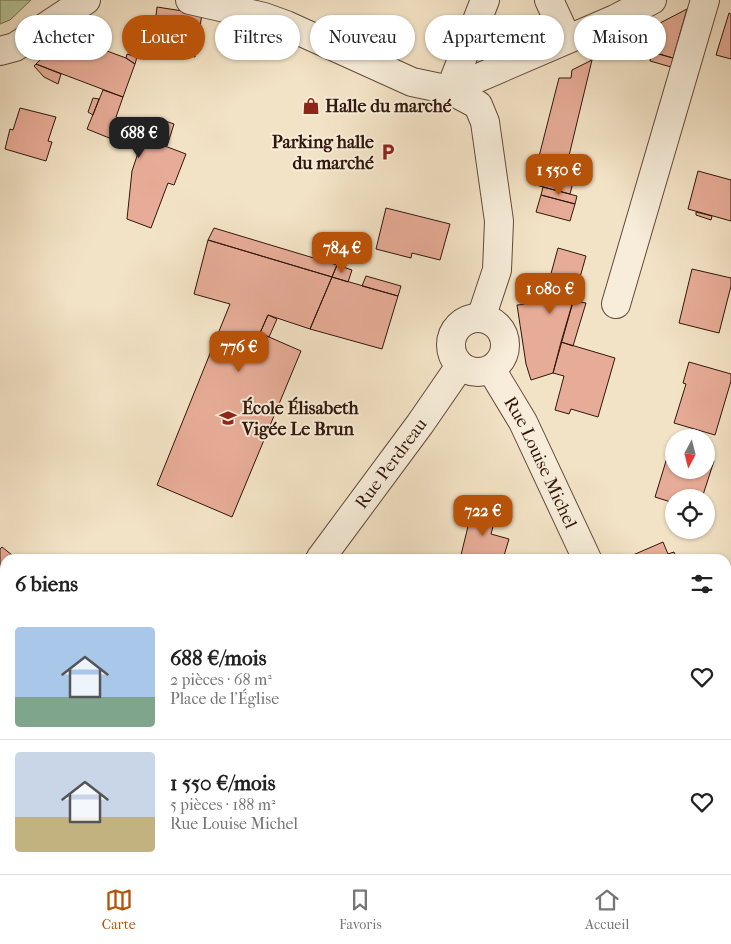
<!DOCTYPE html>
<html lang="fr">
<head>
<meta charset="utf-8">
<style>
  :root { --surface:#fff; --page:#f2f2f2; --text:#222; --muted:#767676; --line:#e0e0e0; --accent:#b45309 }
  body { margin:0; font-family:"IM FELL French Canon",serif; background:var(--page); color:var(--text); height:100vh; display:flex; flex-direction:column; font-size:19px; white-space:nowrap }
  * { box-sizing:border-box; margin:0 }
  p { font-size:16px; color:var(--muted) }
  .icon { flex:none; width:28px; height:28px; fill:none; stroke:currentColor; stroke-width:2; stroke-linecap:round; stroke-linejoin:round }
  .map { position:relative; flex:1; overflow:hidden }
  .panel { position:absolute; left:0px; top:554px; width:731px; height:321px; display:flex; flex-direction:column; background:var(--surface); border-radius:15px 15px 0 0; box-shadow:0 1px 4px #0004 }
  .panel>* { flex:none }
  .hud { position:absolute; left:15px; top:15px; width:701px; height:45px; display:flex; gap:10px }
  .needle { width:32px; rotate:187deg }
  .buttons { position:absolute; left:665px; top:429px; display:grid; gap:10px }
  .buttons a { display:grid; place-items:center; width:50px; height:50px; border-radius:50%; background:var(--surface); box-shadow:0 1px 4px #0004; font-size:25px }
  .price { position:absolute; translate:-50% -42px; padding:0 11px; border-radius:10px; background:var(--accent); color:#fff; font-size:16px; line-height:32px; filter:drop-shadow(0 1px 2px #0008) }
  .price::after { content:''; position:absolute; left:50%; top:30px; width:15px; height:11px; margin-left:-8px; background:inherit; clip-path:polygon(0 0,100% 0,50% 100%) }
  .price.active { background:#222; color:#fff }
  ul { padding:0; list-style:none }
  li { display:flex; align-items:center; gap:15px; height:125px; padding:0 15px }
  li+li { border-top:1px solid var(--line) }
  li span { display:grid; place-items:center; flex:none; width:140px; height:100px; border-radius:5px; color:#555 }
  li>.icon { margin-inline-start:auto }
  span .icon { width:60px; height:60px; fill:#fffc; stroke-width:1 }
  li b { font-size:21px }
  h2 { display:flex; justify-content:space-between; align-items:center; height:60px; padding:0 15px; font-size:21px }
  .pill { padding:0 18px; border-radius:22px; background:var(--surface); box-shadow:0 1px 4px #0004; font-size:18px; line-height:45px }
  .pill.active { background:var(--accent); color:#fff }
  .tab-bar { display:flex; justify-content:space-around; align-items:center; height:70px; border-top:1px solid var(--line); background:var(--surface); font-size:14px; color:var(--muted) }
  .tab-bar a { display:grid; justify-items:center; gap:2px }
  .tab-bar .active { color:var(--accent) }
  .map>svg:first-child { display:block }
  .green { fill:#b5c59a; stroke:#736e52 }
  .building { fill:#e7ac97; stroke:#31160b }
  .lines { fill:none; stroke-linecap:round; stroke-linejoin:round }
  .minor-casing { stroke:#62493a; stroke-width:30 }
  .minor { stroke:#f7edda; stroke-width:28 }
  .labels { text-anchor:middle; stroke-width:4; stroke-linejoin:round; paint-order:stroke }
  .poi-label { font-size:18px; font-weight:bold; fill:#31160b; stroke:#f7edda; text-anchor:start }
  .street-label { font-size:18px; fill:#31160b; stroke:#f7edda }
</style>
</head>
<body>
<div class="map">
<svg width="731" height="874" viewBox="0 0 731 874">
  <rect width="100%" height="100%" fill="#f3e3c6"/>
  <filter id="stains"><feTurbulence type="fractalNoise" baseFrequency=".004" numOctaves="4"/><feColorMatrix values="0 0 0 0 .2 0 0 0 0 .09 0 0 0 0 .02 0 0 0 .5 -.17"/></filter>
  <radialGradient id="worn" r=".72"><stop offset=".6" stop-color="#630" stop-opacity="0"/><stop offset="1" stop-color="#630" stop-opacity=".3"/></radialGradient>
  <!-- green -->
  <path class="green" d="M0,0H31L10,20L0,24Z"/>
  <!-- building -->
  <path class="building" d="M157,7L202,14L195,57L152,50Z
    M687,9L673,58L652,52L660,23Z
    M729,13L731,14V59L716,55Z
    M65,36L88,44L126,58L135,64L123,97L36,64Z
    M652,52L673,58L671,67L650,61Z
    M127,54L137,57L135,64L126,58Z
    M592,60L567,164L577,167L570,194L532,184L559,78H571L572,70Z
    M36,64L61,74L58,84L44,77L34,66Z
    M103,90L123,97L116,117L152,131L149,140L186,154L174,185L168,183L151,228L127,219L132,171L139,150L87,129Z
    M93,98L99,99L93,115L88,112Z
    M20,108L56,117L48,141L52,142L46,161L5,149L10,129L13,130Z
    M157,118L174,124L167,146L149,140Z
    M698,171L731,180V221L688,209Z
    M543,187L577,196L575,204L541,195Z
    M541,195L575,204L570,221L536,212Z
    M386,208L450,224L440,260L412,253L411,258L376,249Z
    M696,212L712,216L711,220L696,215Z
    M214,228L337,265L332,277L208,240Z
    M208,240L332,277L310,329L268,315L260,333L301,351L232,517L157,485L230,304L194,294Z
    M558,248L586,256L553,373L531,380L526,364L517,305L543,303Z
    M337,265L352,270L348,282L332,277Z
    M692,269L731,278V286L719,333L679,323Z
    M366,276L401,286L398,296L362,286Z
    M332,277L398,296L382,349L310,329Z
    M573,301L586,303L573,346L561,342Z
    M268,315L277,319L269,337L260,333Z
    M561,342L615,358L598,417L571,409L569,414L555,410L564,376L553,373Z
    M689,362L731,374V381L715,435L674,423L686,384L683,383Z
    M670,448L674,449V470H706V459L714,461L702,498H674V503L655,497Z
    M473,506L497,512L491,534L509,539L503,559H460Z
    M663,542L668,554L674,552L677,559H627L626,558Z
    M2,547L17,559H5V772L0,768V549Z
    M731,682V745L726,744V699Z
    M150,870H229L225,874H146Z
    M391,870H524L532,874H399Z"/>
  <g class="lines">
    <!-- minor casing -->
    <g class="minor-casing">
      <g id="minor">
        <path d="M190,0L264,17L286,25L412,82L450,90L478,105L485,122L499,221L497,270L481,318"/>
        <path d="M549,0L567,39"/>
        <path d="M0,51L15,47L86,0"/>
        <path d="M450,90L615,19L652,0"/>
        <path d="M450,90L485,0"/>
        <path d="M616,304L705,0"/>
        <circle cx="478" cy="345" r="27"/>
        <path id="s1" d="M491,369L523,422L587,559"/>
        <path id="s2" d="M320,559L420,424L460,366"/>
        <path d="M726,840L731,846"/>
        <path d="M49,874L53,870"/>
      </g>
    </g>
    <!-- minor -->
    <use href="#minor" class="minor"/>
  </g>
  <!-- icons -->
  <defs>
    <g id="shop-bare" transform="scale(1.35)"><path d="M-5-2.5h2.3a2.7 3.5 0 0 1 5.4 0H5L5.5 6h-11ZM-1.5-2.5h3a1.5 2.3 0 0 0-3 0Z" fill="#8f2418" stroke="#f7edda" stroke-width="2.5" paint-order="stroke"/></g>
    <g id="parking-bare" transform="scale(1.35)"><path d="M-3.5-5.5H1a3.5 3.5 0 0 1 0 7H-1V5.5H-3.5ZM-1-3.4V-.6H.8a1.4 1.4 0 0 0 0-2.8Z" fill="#8f2418" stroke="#f7edda" stroke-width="2.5" paint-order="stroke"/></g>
    <g id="school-bare" transform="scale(1.35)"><path d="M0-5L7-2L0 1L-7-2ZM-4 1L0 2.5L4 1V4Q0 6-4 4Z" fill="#8f2418" stroke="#f7edda" stroke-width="2.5" paint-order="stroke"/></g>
  </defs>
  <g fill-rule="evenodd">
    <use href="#shop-bare" x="311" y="106"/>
    <use href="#parking-bare" x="388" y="152"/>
    <use href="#school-bare" x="228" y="418"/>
  </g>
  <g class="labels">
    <!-- poi labels -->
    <g class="poi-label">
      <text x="325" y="112">Halle du marché</text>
      <text x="374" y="148" text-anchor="end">Parking halle<tspan x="374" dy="21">du marché</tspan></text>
      <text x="242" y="414">École Élisabeth<tspan x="242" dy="21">Vigée Le Brun</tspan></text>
    </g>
    <!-- street labels -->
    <g class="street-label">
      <text dy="6" stroke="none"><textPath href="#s2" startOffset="119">Rue Perdreau</textPath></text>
      <text dy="6" stroke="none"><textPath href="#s1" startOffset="106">Rue Louise Michel</textPath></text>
    </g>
  </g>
  <rect width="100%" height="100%" filter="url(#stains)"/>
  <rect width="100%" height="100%" fill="url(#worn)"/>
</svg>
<div class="buttons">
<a><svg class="needle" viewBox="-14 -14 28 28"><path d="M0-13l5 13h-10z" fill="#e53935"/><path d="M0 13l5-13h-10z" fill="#767676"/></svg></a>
<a><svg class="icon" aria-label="locate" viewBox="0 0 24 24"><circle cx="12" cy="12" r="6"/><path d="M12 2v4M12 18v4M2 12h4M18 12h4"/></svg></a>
</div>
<b class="price active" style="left:139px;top:159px">688 €</b>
<b class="price" style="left:559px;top:196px">1 550 €</b>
<b class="price" style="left:342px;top:274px">784 €</b>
<b class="price" style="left:550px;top:315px">1 080 €</b>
<b class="price" style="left:239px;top:373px">776 €</b>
<b class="price" style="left:483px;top:537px">722 €</b>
<div class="hud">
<a class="pill">Acheter</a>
<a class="pill active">Louer</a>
<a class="pill">Filtres</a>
<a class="pill">Nouveau</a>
<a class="pill">Appartement</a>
<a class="pill">Maison</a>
</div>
<section class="panel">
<h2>6 biens<svg class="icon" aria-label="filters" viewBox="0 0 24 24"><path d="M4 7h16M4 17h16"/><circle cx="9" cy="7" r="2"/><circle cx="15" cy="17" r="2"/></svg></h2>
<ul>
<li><span style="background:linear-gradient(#a9c7e8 70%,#7fa58c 0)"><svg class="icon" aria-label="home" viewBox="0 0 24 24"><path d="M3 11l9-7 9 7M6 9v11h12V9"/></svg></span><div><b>688 €/mois</b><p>2 pièces · 68 m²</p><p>Place de l'Église</p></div><svg class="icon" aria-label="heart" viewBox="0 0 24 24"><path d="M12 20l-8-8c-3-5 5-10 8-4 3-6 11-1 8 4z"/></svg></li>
<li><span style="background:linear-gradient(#c9d6e8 65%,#c2b280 0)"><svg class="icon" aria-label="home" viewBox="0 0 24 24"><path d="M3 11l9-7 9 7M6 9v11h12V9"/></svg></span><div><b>1 550 €/mois</b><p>5 pièces · 188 m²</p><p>Rue Louise Michel</p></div><svg class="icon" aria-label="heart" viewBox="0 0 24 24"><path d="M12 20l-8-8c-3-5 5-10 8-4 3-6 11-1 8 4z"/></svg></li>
</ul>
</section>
</div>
<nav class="tab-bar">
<a class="active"><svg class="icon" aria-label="map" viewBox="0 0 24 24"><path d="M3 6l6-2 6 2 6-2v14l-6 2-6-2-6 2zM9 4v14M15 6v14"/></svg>Carte</a>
<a><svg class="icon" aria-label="saved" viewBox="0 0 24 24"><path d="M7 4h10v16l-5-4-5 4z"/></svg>Favoris</a>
<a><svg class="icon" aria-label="home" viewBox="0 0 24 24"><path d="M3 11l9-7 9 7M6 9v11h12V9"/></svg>Accueil</a>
</nav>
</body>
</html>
